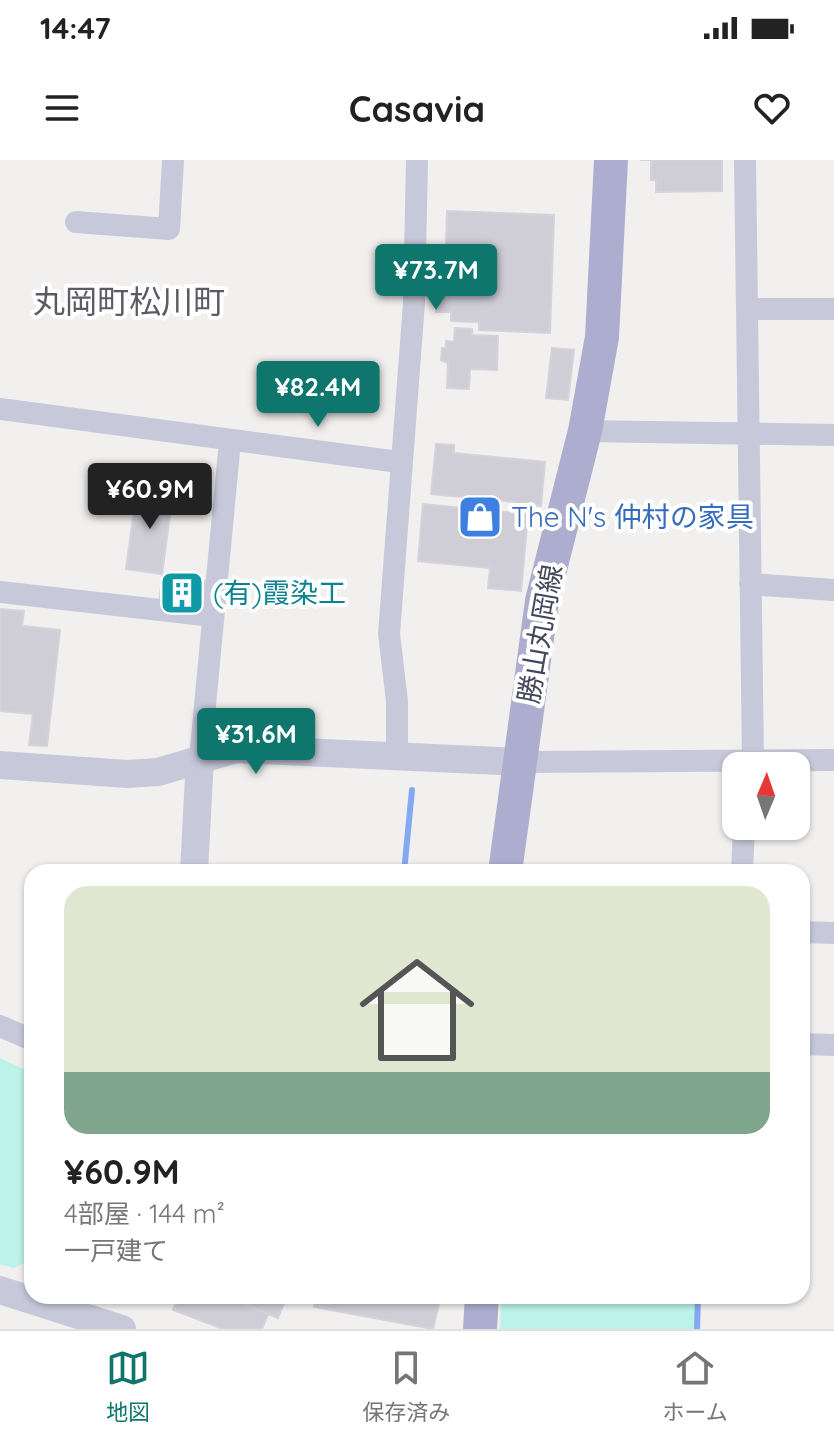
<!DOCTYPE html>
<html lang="ja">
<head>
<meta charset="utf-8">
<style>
  :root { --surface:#fff; --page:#f6f6f6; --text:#222; --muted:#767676; --line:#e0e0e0; --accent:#0f766e }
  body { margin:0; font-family:Quicksand,"Noto Sans JP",sans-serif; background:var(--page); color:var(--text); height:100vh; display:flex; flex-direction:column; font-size:30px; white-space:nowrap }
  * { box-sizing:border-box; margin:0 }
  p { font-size:26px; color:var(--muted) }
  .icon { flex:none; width:44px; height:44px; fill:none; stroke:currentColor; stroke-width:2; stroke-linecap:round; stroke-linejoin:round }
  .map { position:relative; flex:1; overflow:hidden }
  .details { position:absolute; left:24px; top:704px; width:786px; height:440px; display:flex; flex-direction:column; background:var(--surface); border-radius:24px; box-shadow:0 2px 6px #0004 }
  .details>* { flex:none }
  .needle { width:52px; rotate:2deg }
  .tools { position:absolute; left:722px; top:592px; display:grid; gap:16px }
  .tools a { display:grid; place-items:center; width:88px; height:88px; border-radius:16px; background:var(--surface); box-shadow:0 2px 6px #0004; font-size:40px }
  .price { position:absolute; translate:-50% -68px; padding:0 18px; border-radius:8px; background:var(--accent); color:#fff; font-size:26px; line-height:52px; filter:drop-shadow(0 2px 4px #0008) }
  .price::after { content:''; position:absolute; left:50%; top:48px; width:24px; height:18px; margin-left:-12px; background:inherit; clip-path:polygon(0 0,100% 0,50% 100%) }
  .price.active { background:#222; color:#fff }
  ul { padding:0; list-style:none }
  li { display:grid; align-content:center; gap:16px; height:424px; padding:0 40px }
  li span { display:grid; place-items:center; height:248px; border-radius:24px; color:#555 }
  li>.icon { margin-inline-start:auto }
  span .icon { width:144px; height:144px; fill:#fffc; stroke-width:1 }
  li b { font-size:34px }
  .status { display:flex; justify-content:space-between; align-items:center; height:56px; padding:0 40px; background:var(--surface); direction:ltr }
  .status svg { height:22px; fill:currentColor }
  header { display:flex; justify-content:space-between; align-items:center; height:104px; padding:0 40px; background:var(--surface); font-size:36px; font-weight:700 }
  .menu { display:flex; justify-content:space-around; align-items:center; height:112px; border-top:2px solid var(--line); background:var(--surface); font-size:22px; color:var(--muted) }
  .menu a { display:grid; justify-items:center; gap:4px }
  .menu .active { color:var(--accent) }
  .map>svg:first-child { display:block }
  .green { fill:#bbf2e9 }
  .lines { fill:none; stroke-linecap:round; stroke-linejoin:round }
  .stream { stroke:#85a9f1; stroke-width:6 }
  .building { fill:#cfced7; stroke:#d4d2db; stroke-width:2 }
  .minor { stroke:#c7c9da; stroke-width:22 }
  .tertiary { stroke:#c7c9da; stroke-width:28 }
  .primary { stroke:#adaecf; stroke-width:34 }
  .labels { text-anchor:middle; stroke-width:8; stroke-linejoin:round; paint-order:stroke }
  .shop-label { font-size:28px; fill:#366cbe; stroke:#fff; text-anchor:start }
  .culture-label { font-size:28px; fill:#0d838f; stroke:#fff; text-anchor:start }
  .street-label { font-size:28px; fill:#46475d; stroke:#fff }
  .quarter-label { font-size:32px; fill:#5b5b64; stroke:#fff }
</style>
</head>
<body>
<div class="status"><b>14:47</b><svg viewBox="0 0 49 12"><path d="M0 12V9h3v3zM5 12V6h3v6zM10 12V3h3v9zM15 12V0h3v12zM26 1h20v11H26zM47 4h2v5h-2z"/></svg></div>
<header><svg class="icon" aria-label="menu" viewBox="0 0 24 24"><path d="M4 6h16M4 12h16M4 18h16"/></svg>Casavia<svg class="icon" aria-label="heart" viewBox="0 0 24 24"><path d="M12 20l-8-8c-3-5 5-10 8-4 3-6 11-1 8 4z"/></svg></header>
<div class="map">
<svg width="834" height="1169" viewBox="0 0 834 1169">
  <rect width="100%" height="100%" fill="#f2f0ef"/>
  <!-- green -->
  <path class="green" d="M0,898L32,913V1099L14,1108L0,1104Z
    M501,1136H697L694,1169H500Z"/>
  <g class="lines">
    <!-- stream -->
    <path class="stream" d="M404,712L412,630
      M697,1169L698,1136"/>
  </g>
  <!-- building -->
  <path class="building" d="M640,0H722V31L656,32V20H651V0Z
    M447,51L554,55L550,173L479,170V162L451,161V152H436L439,85H446Z
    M455,168L472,169V175L498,176L497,210L470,209L469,229L447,228L448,203L441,200L442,188H446V181L454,182Z
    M552,188L574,190L568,240L546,238Z
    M436,284L454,285V293L545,302L541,346L529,345L521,431L488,428L490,408L418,401L423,344L514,353L516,342L431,334Z
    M137,329L173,333L162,414L126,409Z
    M162,416L206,421L203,449L159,445Z
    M0,449L24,451L22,466L60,470L47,586L29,585L33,554L0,551Z
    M178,1136H222L268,1154L262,1169H223L173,1150Z
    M241,1136H287L278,1158L239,1142Z
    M316,1136H441L433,1169L314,1147Z"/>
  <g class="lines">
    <!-- minor -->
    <path class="minor" d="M745,0L753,601
      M76,62L169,69L173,0
      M748,149H834
      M0,249L399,302
      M585,271L834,275
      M750,424L834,430
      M0,432L213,456
      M397,597V541L389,474L414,143L417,0
      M200,598L230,281
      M519,602L834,600
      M742,712L744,666
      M802,772L834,773
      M0,866L32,880
      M802,884L834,885"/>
    <!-- tertiary -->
    <path class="tertiary" d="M0,605L127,614L158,612L236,589L519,602
      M194,712L200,598
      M0,1130L122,1169"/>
    <!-- primary -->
    <path class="primary" d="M505,712L542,441L585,271L602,177L611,0
      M480,1169L482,1136"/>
  </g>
  <!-- icons -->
  <defs>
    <g id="shop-square" transform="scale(2.3)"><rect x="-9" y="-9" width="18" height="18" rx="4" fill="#3f7fe0" stroke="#fff"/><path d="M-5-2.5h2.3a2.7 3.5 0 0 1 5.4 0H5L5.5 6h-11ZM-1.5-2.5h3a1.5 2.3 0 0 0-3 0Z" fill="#fff"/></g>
    <g id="building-square" transform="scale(2.3)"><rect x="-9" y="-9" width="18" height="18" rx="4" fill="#0f9aa8" stroke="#fff"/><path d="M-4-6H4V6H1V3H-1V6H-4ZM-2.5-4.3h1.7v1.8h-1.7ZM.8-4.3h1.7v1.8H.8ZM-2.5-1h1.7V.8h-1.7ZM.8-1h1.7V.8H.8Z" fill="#fff"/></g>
  </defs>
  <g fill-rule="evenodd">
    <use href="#shop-square" x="480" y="357"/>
    <use href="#building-square" x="182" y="433"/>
  </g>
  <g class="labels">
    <!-- shop labels -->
    <g class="shop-label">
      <text x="511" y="367">The N's 仲村の家具</text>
    </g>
    <!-- culture labels -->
    <g class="culture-label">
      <text x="213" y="443">(有)霞染工</text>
    </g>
    <!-- street labels -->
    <g class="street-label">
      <text transform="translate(540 474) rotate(-80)" y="10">勝山丸岡線</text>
    </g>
    <!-- quarter labels -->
    <g class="quarter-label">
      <text x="129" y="153">丸岡町松川町</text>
    </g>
  </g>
</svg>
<div class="tools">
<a><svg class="needle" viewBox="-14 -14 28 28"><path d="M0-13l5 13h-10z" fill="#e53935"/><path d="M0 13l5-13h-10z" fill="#767676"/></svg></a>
</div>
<b class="price" style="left:436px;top:152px">¥73.7M</b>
<b class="price" style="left:318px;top:269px">¥82.4M</b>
<b class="price active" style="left:150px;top:371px">¥60.9M</b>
<b class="price" style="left:256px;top:616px">¥31.6M</b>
<section class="details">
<ul>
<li><span style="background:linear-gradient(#dfe7d0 75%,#7fa58c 0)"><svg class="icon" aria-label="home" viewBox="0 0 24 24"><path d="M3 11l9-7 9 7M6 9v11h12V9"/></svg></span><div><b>¥60.9M</b><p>4部屋 · 144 m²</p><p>一戸建て</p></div></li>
</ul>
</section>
</div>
<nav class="menu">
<a class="active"><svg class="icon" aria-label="map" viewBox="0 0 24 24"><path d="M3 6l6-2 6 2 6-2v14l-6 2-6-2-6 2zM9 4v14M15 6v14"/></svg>地図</a>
<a><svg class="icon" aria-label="saved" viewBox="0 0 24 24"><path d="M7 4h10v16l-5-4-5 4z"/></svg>保存済み</a>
<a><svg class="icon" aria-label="home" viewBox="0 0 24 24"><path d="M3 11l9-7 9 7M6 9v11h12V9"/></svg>ホーム</a>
</nav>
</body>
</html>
